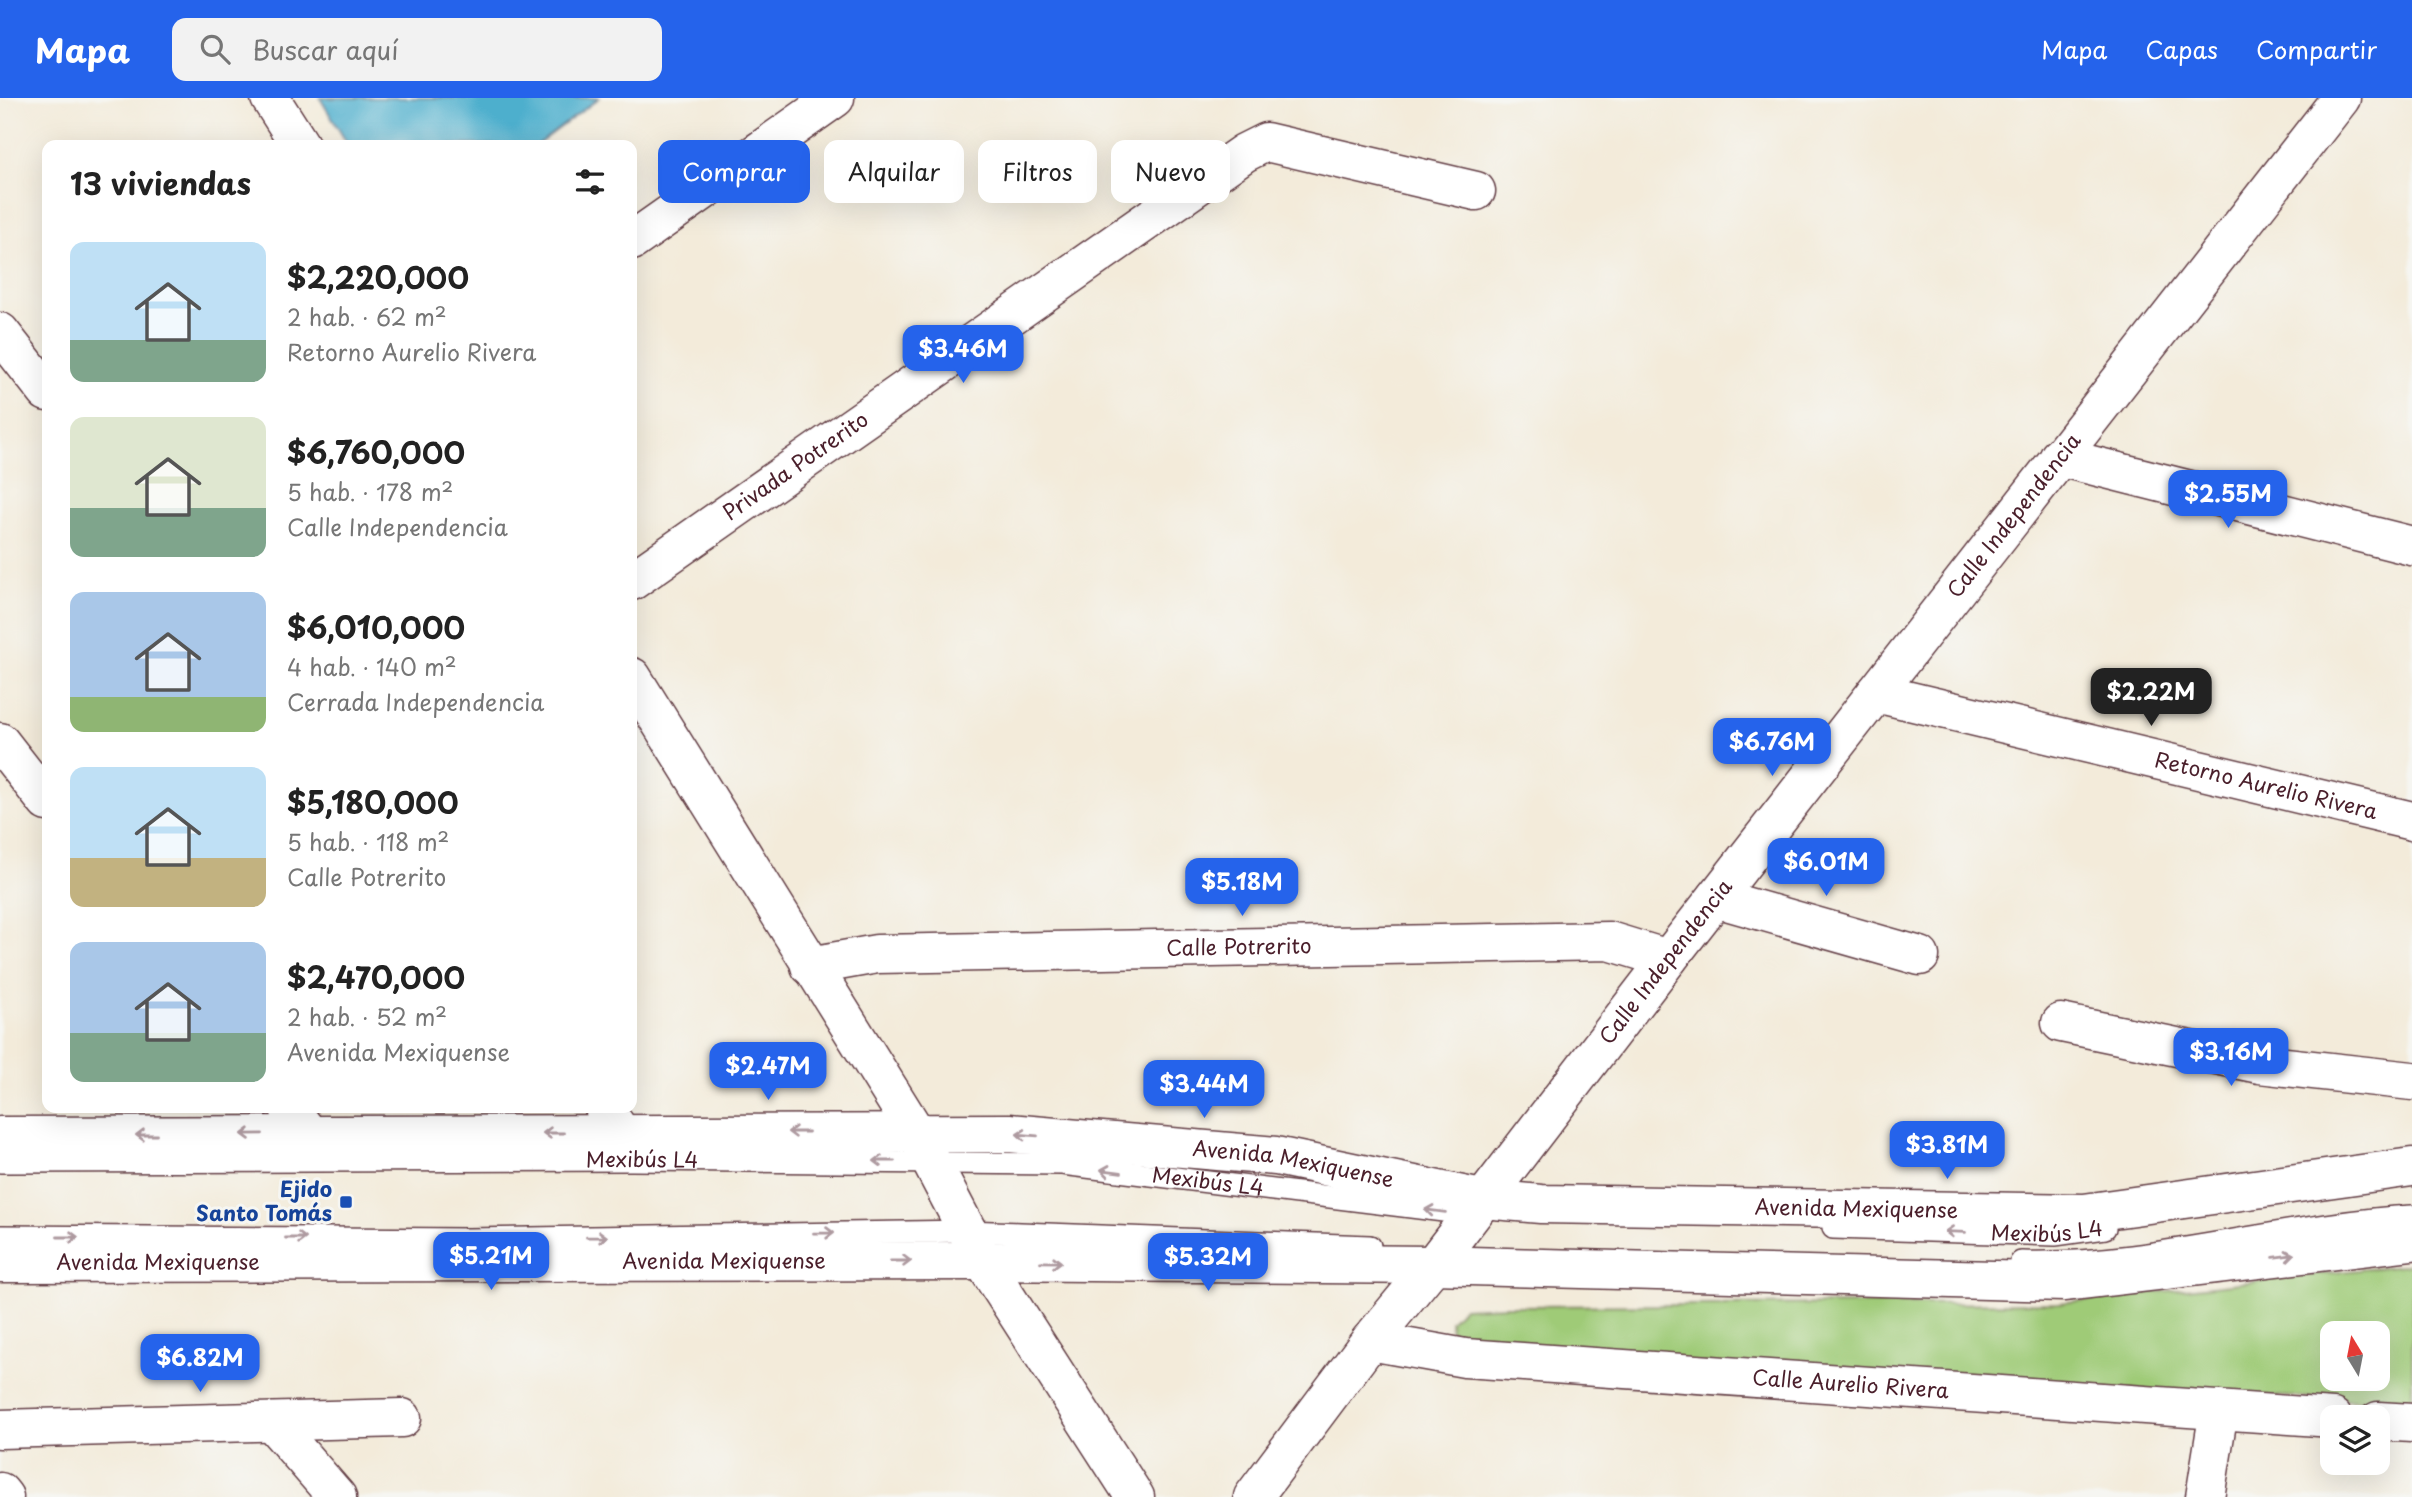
<!DOCTYPE html>
<html lang="es">
<head>
<meta charset="utf-8">
<style>
  :root { --surface:#fff; --page:#f2f2f2; --text:#222; --muted:#767676; --accent:#2563eb }
  body { margin:0; font-family:"Playpen Sans",sans-serif; background:var(--page); color:var(--text); height:100vh; display:flex; flex-direction:column; font-size:26px; white-space:nowrap }
  * { box-sizing:border-box; margin:0 }
  p { font-size:23px; color:var(--muted) }
  .icon { flex:none; width:38px; height:38px; fill:none; stroke:currentColor; stroke-width:2; stroke-linecap:round; stroke-linejoin:round }
  .map { position:relative; flex:1; overflow:hidden }
  .drawer { position:absolute; left:42px; top:42px; width:595px; height:973px; display:flex; flex-direction:column; background:var(--surface); border-radius:14px; box-shadow:0 7px 28px #0002 }
  .drawer>* { flex:none }
  .hud { position:absolute; left:658px; top:42px; width:665px; height:63px; display:flex; gap:14px }
  .needle { width:46px; rotate:350deg }
  .fabs { position:absolute; left:2320px; top:1223px; display:grid; gap:14px }
  .fabs a { display:grid; place-items:center; width:70px; height:70px; border-radius:14px; background:var(--surface); box-shadow:0 7px 28px #0002; font-size:35px }
  .price { position:absolute; translate:-50% -60px; padding:0 16px; border-radius:14px; background:var(--accent); color:#fff; font-size:23px; line-height:46px; filter:drop-shadow(0 2px 4px #0008) }
  .price::after { content:''; position:absolute; left:50%; top:42px; width:21px; height:16px; margin-left:-10px; background:inherit; clip-path:polygon(0 0,100% 0,50% 100%) }
  .price.active { background:#222; color:#fff }
  ul { padding:0; list-style:none }
  li { display:flex; align-items:center; gap:21px; height:175px; padding:0 28px }
  li span { display:grid; place-items:center; flex:none; width:196px; height:140px; border-radius:14px; color:#555 }
  li>.icon { margin-inline-start:auto }
  span .icon { width:84px; height:84px; fill:#fffc; stroke-width:1 }
  li b { font-size:30px }
  h2 { display:flex; justify-content:space-between; align-items:center; height:84px; padding:0 28px; font-size:30px }
  .chip { padding:0 24px; border-radius:14px; background:var(--surface); box-shadow:0 7px 28px #0002; font-size:24px; line-height:63px }
  .chip.active { background:var(--accent); color:#fff }
  header { display:flex; align-items:center; gap:42px; box-sizing:border-box; height:98px; padding:0 35px; background:var(--accent); color:#fff }
  header strong { font-size:33px }
  nav { display:flex; gap:38px; margin-inline-start:auto; font-size:24px }
  .search { width:490px; height:63px; background:var(--page); display:flex; align-items:center; gap:18px; box-sizing:border-box; padding:0 24px; border-radius:14px; color:var(--muted); font-size:26px }
  .map>svg:first-child { display:block }
  .green { fill:#9fcb77; stroke:#747551; stroke-width:2; fill-rule:evenodd }
  .water { fill:#4eafcd; stroke:#4c677c; stroke-width:2 }
  .lines { fill:none; stroke-linecap:round; stroke-linejoin:round }
  .lane-casing { stroke:#633e45; stroke-width:24 }
  .street-casing { stroke:#633e45; stroke-width:41 }
  .secondary-casing { stroke:#633e45; stroke-width:41 }
  .lane { stroke:#fff; stroke-width:21 }
  .street { stroke:#fff; stroke-width:38 }
  .secondary { stroke:#fff; stroke-width:38 }
  .oneway { stroke:#ae9aa0 }
  .transit-dot { fill:#1a4fb4; stroke:#f6f6f2; stroke-width:2.5 }
  .labels { text-anchor:middle; stroke-width:6; stroke-linejoin:round; paint-order:stroke }
  .street-label { font-size:21px; fill:#4a1f2b; stroke:#f6f6f2 }
  .transit-label { font-size:21px; font-weight:bold; fill:#164399; stroke:#f6f6f2; text-anchor:end }
</style>
</head>
<body>
<header>
<strong>Mapa</strong>
<div class="search"><svg class="icon" aria-label="search" viewBox="0 0 24 24"><circle cx="10" cy="10" r="6"/><path d="M15 15l6 6"/></svg>Buscar aquí</div>
<nav><a>Mapa</a><a>Capas</a><a>Compartir</a></nav>
</header>
<div class="map">
<svg width="2412" height="1399" viewBox="0 0 2412 1399">
  <rect width="100%" height="100%" fill="#f6f6f2"/>
  <filter id="ink" filterUnits="userSpaceOnUse"><feTurbulence type="fractalNoise" baseFrequency=".0143" numOctaves="2"/><feDisplacementMap in="SourceGraphic" scale="14" xChannelSelector="R" yChannelSelector="G"/><feConvolveMatrix kernelMatrix="1 2 1 2 8 2 1 2 1" color-interpolation-filters="sRGB"/></filter>
  <filter id="wash" filterUnits="userSpaceOnUse"><feTurbulence type="fractalNoise" baseFrequency=".00686" numOctaves="4" result="noise"/><feDisplacementMap in="SourceGraphic" scale="28" xChannelSelector="R" yChannelSelector="G"/><feGaussianBlur stdDeviation="1.57" result="paint"/><feColorMatrix in="noise" values="0 0 0 0 0 0 0 0 0 0 0 0 0 0 0 0 0 1.4 0 .05"/><feComposite in="paint" operator="in"/></filter>
  <g filter="url(#wash)">
    <rect width="100%" height="100%" fill="#f3ebda"/>
    <!-- green -->
    <path class="green" d="M2412,1166V1304L1840,1279L1452,1241L1450,1223L1463,1210L1509,1208L2059,1205ZM2333,1236H2378V1281H2333Z"/>
    <!-- water -->
    <path class="water" d="M320,0H599L537,47H348Z"/>
  </g>
  <g filter="url(#ink)">
    <g class="lines">
      <!-- lane casing -->
      <g class="lane-casing">
        <g id="lane">
          <path id="s1" d="M0,1064L631,1062L1062,1066L1476,1117"/>
          <path id="s2" d="M1833,1130L2055,1137L2105,1130"/>
          <path d="M0,1138L468,1141L967,1133L1370,1148"/>
          <path d="M2021,1164C2152,1168 2281,1125 2412,1118"/>
        </g>
      </g>
      <!-- street casing -->
      <g class="street-casing">
        <g id="street">
          <path d="M632,143L835,0"/>
          <path d="M0,234L47,294"/>
          <path d="M2059,359L2412,448"/>
          <path id="s3" d="M632,483L1244,55L1266,44L1476,93"/>
          <path id="s4" d="M1876,595L2412,723"/>
          <path d="M0,644L47,704"/>
          <path d="M1716,800L1920,858"/>
          <path id="s5" d="M810,868L877,856L1609,843L1668,861"/>
          <path d="M2061,925L2259,966L2412,983"/>
          <path d="M289,1010L309,1036"/>
          <path d="M604,1010L621,1035"/>
          <path id="s6" d="M1370,1243L1465,1260L2333,1320"/>
          <path d="M2378,1323L2412,1325"/>
          <path d="M272,1324L337,1399"/>
          <path d="M0,1331L402,1320"/>
          <path d="M0,1394L4,1399"/>
          <path id="s7" d="M1253,1399L1370,1243L1433,1167L1668,861L2341,0"/>
          <path d="M2205,1399L2219,1312"/>
        </g>
      </g>
      <!-- secondary casing -->
      <g class="secondary-casing">
        <g id="secondary">
          <path d="M270,0L300,47"/>
          <path d="M632,579L915,1033L983,1163L1135,1399"/>
          <path id="s8" d="M0,1038L1009,1035L1276,1058L1482,1101L1541,1106L2084,1115L2412,1069"/>
          <path id="s9" d="M0,1165L983,1163L1433,1167L2065,1184L2412,1143"/>
        </g>
      </g>
      <!-- lane -->
      <use href="#lane" class="lane"/>
      <!-- street -->
      <use href="#street" class="street"/>
      <!-- secondary -->
      <use href="#secondary" class="secondary"/>
    </g>
    <!-- one-way arrows -->
    <defs><path id="oneway-shaft" d="M-6 0H5M1.5-3L5.5 0L1.5 3" fill="none" stroke-width="1.6" stroke-linecap="round" stroke-linejoin="round" transform="scale(1.75)"/></defs>
    <g class="oneway">
      <use href="#oneway-shaft" transform="translate(798 1034) rotate(180)"/>
      <use href="#oneway-shaft" transform="translate(553 1035) rotate(180)"/>
      <use href="#oneway-shaft" transform="translate(252 1036) rotate(179)"/>
      <use href="#oneway-shaft" transform="translate(146 1037) rotate(180)"/>
      <use href="#oneway-shaft" transform="translate(1027 1037) rotate(-175)"/>
      <use href="#oneway-shaft" transform="translate(884 1063) rotate(-180)"/>
      <use href="#oneway-shaft" transform="translate(1111 1073) rotate(-173)"/>
      <use href="#oneway-shaft" transform="translate(1435 1113) rotate(-173)"/>
      <use href="#oneway-shaft" transform="translate(1955 1134) rotate(-178)"/>
      <use href="#oneway-shaft" transform="translate(824 1135) rotate(-1)"/>
      <use href="#oneway-shaft" transform="translate(68 1139)"/>
      <use href="#oneway-shaft" transform="translate(597 1139) rotate(-1)"/>
      <use href="#oneway-shaft" transform="translate(296 1140)"/>
      <use href="#oneway-shaft" transform="translate(2284 1158) rotate(-7)"/>
      <use href="#oneway-shaft" transform="translate(901 1163)"/>
      <use href="#oneway-shaft" transform="translate(1051 1164) rotate(1)"/>
    </g>
  </g>
  <!-- markers -->
  <rect class="transit-dot" x="339" y="1097" width="14" height="14" rx="3.5"/>
  <g class="labels">
    <!-- street labels -->
    <g class="street-label">
      <text dy="7" stroke="none"><textPath href="#s3" startOffset="200">Privada Potrerito</textPath></text>
      <text dy="7" stroke="none"><textPath href="#s7" startOffset="1242">Calle Independencia</textPath></text>
      <text dy="7" stroke="none"><textPath href="#s4" startOffset="401">Retorno Aurelio Rivera</textPath></text>
      <text dy="7" stroke="none"><textPath href="#s5" startOffset="430">Calle Potrerito</textPath></text>
      <text dy="7" stroke="none"><textPath href="#s7" startOffset="676">Calle Independencia</textPath></text>
      <text dy="7" stroke="none"><textPath href="#s1" startOffset="642">Mexibús L4</textPath></text>
      <text dy="7" stroke="none"><textPath href="#s8" startOffset="1295">Avenida Mexiquense</textPath></text>
      <text dy="7" stroke="none"><textPath href="#s1" startOffset="1209">Mexibús L4</textPath></text>
      <text dy="7" stroke="none"><textPath href="#s8" startOffset="1862">Avenida Mexiquense</textPath></text>
      <text dy="7" stroke="none"><textPath href="#s2" startOffset="214">Mexibús L4</textPath></text>
      <text dy="7" stroke="none"><textPath href="#s9" startOffset="724">Avenida Mexiquense</textPath></text>
      <text dy="7" stroke="none"><textPath href="#s9" startOffset="158">Avenida Mexiquense</textPath></text>
      <text dy="7" stroke="none"><textPath href="#s6" startOffset="483">Calle Aurelio Rivera</textPath></text>
    </g>
    <!-- transit labels -->
    <g class="transit-label">
      <text x="332" y="1099">Ejido<tspan x="332" dy="24">Santo Tomás</tspan></text>
    </g>
  </g>
</svg>
<div class="fabs">
<a><svg class="needle" viewBox="-14 -14 28 28"><path d="M0-13l5 13h-10z" fill="#e53935"/><path d="M0 13l5-13h-10z" fill="#767676"/></svg></a>
<a><svg class="icon" aria-label="layers" viewBox="0 0 24 24"><path d="M12 4l9 5-9 5-9-5zM3 14l9 5 9-5"/></svg></a>
</div>
<b class="price" style="left:963px;top:287px">$3.46M</b>
<b class="price" style="left:2228px;top:432px">$2.55M</b>
<b class="price active" style="left:2151px;top:630px">$2.22M</b>
<b class="price" style="left:1772px;top:680px">$6.76M</b>
<b class="price" style="left:1826px;top:800px">$6.01M</b>
<b class="price" style="left:1242px;top:820px">$5.18M</b>
<b class="price" style="left:2231px;top:990px">$3.16M</b>
<b class="price" style="left:768px;top:1004px">$2.47M</b>
<b class="price" style="left:1204px;top:1022px">$3.44M</b>
<b class="price" style="left:1947px;top:1083px">$3.81M</b>
<b class="price" style="left:491px;top:1194px">$5.21M</b>
<b class="price" style="left:1208px;top:1195px">$5.32M</b>
<b class="price" style="left:200px;top:1296px">$6.82M</b>
<div class="hud">
<a class="chip active">Comprar</a>
<a class="chip">Alquilar</a>
<a class="chip">Filtros</a>
<a class="chip">Nuevo</a>
</div>
<section class="drawer">
<h2>13 viviendas<svg class="icon" aria-label="filters" viewBox="0 0 24 24"><path d="M4 7h16M4 17h16"/><circle cx="9" cy="7" r="2"/><circle cx="15" cy="17" r="2"/></svg></h2>
<ul>
<li><span style="background:linear-gradient(#bfe0f5 70%,#7fa58c 0)"><svg class="icon" aria-label="home" viewBox="0 0 24 24"><path d="M3 11l9-7 9 7M6 9v11h12V9"/></svg></span><div><b>$2,220,000</b><p>2 hab. · 62 m²</p><p>Retorno Aurelio Rivera</p></div></li>
<li><span style="background:linear-gradient(#dfe7d0 65%,#7fa58c 0)"><svg class="icon" aria-label="home" viewBox="0 0 24 24"><path d="M3 11l9-7 9 7M6 9v11h12V9"/></svg></span><div><b>$6,760,000</b><p>5 hab. · 178 m²</p><p>Calle Independencia</p></div></li>
<li><span style="background:linear-gradient(#a9c7e8 75%,#8fb573 0)"><svg class="icon" aria-label="home" viewBox="0 0 24 24"><path d="M3 11l9-7 9 7M6 9v11h12V9"/></svg></span><div><b>$6,010,000</b><p>4 hab. · 140 m²</p><p>Cerrada Independencia</p></div></li>
<li><span style="background:linear-gradient(#bfe0f5 65%,#c2b280 0)"><svg class="icon" aria-label="home" viewBox="0 0 24 24"><path d="M3 11l9-7 9 7M6 9v11h12V9"/></svg></span><div><b>$5,180,000</b><p>5 hab. · 118 m²</p><p>Calle Potrerito</p></div></li>
<li><span style="background:linear-gradient(#a9c7e8 65%,#7fa58c 0)"><svg class="icon" aria-label="home" viewBox="0 0 24 24"><path d="M3 11l9-7 9 7M6 9v11h12V9"/></svg></span><div><b>$2,470,000</b><p>2 hab. · 52 m²</p><p>Avenida Mexiquense</p></div></li>
</ul>
</section>
</div>
</body>
</html>
